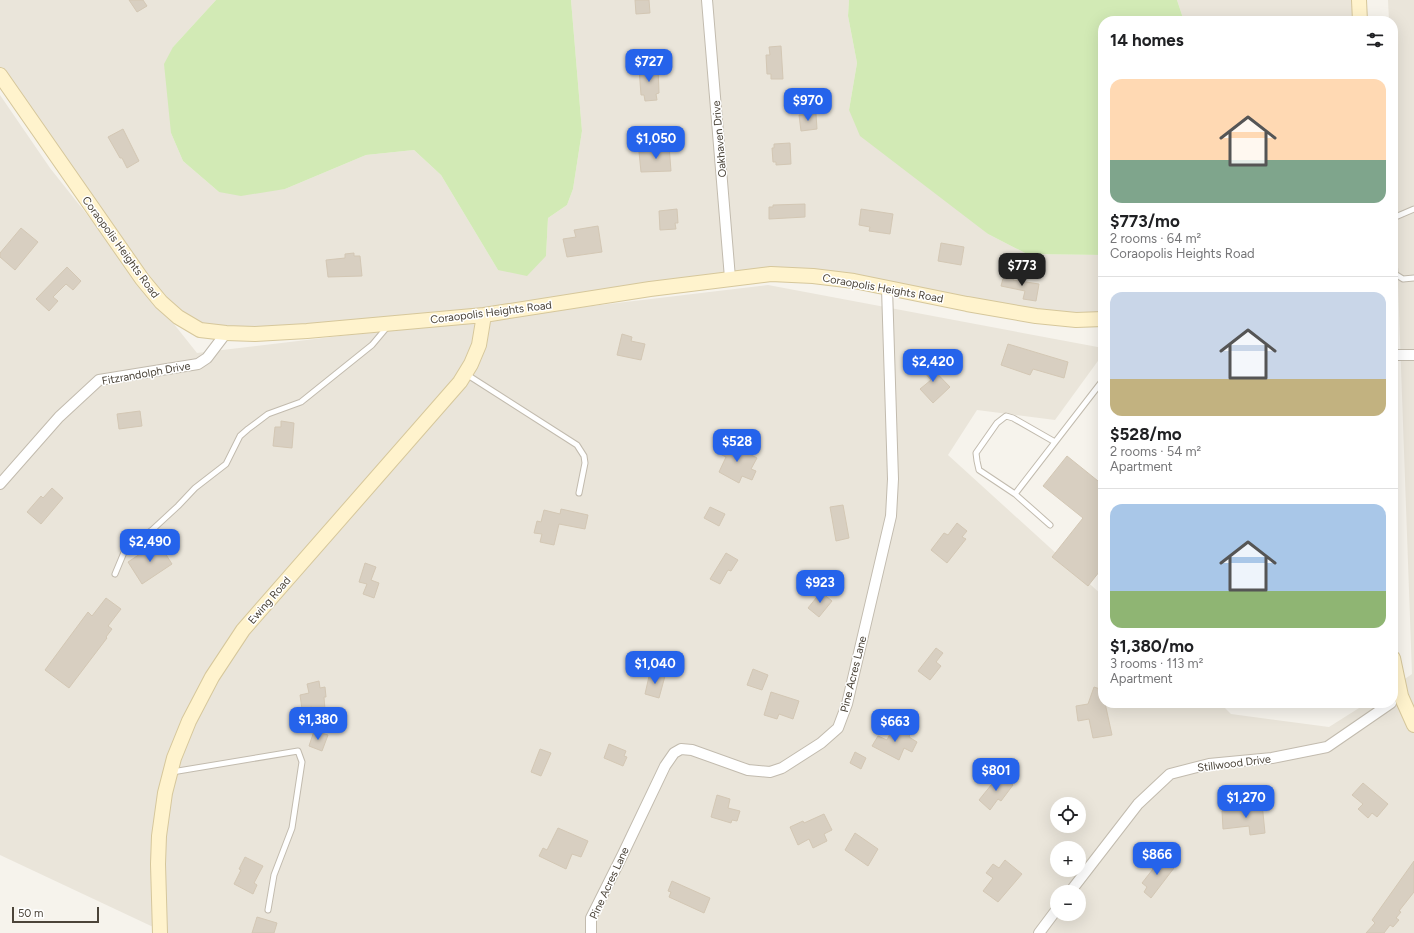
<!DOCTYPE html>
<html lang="en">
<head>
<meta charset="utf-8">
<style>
  :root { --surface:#fff; --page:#f2f2f2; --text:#202124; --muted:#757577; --line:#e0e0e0; --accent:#2563eb }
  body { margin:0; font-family:Figtree,sans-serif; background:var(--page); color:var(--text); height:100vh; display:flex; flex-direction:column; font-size:15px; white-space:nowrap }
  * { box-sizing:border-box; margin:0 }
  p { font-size:13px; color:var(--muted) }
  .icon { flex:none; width:22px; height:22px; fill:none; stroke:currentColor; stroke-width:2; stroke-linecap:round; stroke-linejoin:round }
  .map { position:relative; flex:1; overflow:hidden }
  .side { position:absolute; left:1098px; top:16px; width:300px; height:692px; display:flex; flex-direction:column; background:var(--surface); border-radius:16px; box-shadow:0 4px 16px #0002 }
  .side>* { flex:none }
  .controls { position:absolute; left:1050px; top:797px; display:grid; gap:8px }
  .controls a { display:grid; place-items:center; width:36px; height:36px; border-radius:50%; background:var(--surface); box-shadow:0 4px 16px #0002; font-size:20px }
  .scale { position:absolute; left:12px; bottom:10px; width:87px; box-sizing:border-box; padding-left:4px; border:2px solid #4b4439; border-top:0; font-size:11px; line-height:14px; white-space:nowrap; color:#4b4439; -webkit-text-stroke:3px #fff; paint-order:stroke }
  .price { position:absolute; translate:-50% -34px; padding:0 9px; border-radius:8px; background:var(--accent); color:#fff; font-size:13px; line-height:26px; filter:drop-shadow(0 1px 2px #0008) }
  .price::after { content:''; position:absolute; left:50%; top:24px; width:12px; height:9px; margin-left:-6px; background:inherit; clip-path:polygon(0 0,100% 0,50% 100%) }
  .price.current { background:#222; color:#fff }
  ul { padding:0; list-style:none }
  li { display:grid; align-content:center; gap:8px; height:212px; padding:0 12px }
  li+li { border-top:1px solid var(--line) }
  li span { display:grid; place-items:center; height:124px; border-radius:12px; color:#555 }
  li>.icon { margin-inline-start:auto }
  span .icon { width:72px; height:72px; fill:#fffc; stroke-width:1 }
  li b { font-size:17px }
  h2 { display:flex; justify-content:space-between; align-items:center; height:48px; padding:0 12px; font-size:17px }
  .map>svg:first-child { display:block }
  .residential { fill:#eae5da; fill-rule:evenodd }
  .green { fill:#d2eab5 }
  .building { fill:#d8cfc1; stroke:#d3c7b4 }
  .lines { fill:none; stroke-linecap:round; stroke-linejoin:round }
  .lane-casing { stroke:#c2bbae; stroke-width:7 }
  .street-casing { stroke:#c2bbae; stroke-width:12 }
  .secondary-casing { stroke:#d6c79b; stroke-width:16 }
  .lane { stroke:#fff; stroke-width:5 }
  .street { stroke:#fff; stroke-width:10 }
  .secondary { stroke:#fff3cd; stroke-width:14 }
  .labels { text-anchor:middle; stroke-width:3; stroke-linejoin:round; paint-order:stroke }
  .street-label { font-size:11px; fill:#4b4439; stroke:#fff }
</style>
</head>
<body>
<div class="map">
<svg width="1414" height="933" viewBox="0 0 1414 933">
  <rect width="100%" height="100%" fill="#f6f3ec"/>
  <!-- residential -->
  <path class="residential" d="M0,0H216L173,47L171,133L183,161L219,192L285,189L366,155L414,150L441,175L498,270L546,256L548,218L567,205L573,189L582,131L571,0H849L848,16L857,63L849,110L988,234L1027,254L1103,255V319L813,276L517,311L219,333L178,317L0,75Z
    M1177,0H1359L1360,21H1184Z
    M1388,0H1414V933H166L0,855V95L50,168L197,353L768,285L1103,348V354L1055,420L977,410L948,455L1103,596V703H1220L1231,714L1329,727L1367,703H1393V687L1412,674L1393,145V21H1389ZM1057,804H1079V826H1057ZM1057,848H1079V870H1057ZM1057,892H1079V914H1057Z"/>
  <!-- green -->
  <path class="green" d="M216,0H571L582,131L573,189L567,205L548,218L546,256L527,276L498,270L441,175L414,150L366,155L285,189L241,196L219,192L183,161L171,133L164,64L173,47Z
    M849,0H1177L1184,21H1103V255L1027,254L988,234L860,136L849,110L857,63L848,16Z"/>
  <!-- building -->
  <path class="building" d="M129,0H143L147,6L137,12Z
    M635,0H649L650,13L636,14Z
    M781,46L783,79H771V74H767L766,55H770L769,47Z
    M658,66L659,93L656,94L657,100L645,101L644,95H641L639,68Z
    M816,114L817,129L801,131L799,115Z
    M123,129L139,161L127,168L122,158H120L108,137Z
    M790,143L791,164L776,165V162H773L772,148H774V144Z
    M669,145L671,171L641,172L639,152L652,151V148H659V146Z
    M805,204V217L769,219V207H773V205Z
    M677,209L678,223H675L676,229L660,230L659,211Z
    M861,209L893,214L890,234L869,231L870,227L859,225Z
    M598,226L602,252L567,257L563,239L576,237L574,230Z
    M21,228L38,242L15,270L0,257V253Z
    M941,243L964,247L961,265L938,261Z
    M354,253V256H360L362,276L328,277L326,260L345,258V254Z
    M67,267L81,281L73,290L66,284L53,297L58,301L49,311L36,299Z
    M1004,275L1014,277L1013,280L1039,284L1036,301L1023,299L1025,291L1001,286Z
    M622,334L632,337L631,341L645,344L641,360L617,355Z
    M1008,344L1068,362L1064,378L1033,369L1030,375L1001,365Z
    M924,360L950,387L933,403L920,389L931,380L918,365Z
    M140,411L142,426L119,429L117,414Z
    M281,421L294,423L292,448L273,446L275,427H281Z
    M726,442L757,458L751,469L756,471L752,480L742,476L739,483L719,472L726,457L720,454Z
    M1067,456L1103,485V567L1088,586L1052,557L1083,518L1043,486Z
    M52,488L63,498L41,524L27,512L41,496L43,498Z
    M843,505L849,538L836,541L830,507Z
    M710,507L725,514L719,526L704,518Z
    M561,509L588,515L585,529L559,524L554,545L540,542L542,534L534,533L537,521L541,522L544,510L560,514Z
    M957,523L967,531L962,537L966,539L947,563L931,550L944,533L948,535Z
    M158,542L172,564L142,584L128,562Z
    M726,553L738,560L731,571L728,570L720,584L710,579Z
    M365,563L376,567L371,580L379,583L374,598L363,594L367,584L359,582Z
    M821,592L832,601L819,617L808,608Z
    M106,598L121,609L108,626L112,629L106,637L107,638L69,688L45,670L88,612L92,616Z
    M936,648L943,653L936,662L941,666L930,680L918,671Z
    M670,655L683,658L679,672L666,669Z
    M753,669L768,675L762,690L747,685Z
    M650,672L665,676L659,698L645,694Z
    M319,681L320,688L325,687L326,697H324L325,710L313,712L312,707L302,709L300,695L309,693L307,684Z
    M1094,687L1103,690V703H1105L1112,735L1093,738L1089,719L1078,721L1076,706L1088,704Z
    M771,692L799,701L793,719L779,714L777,719L764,715Z
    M894,726L910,734L909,737L917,742L912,752L904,748L899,760L872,746L878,736L887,740Z
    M314,731L328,735L322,751L309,746Z
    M609,744L626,751L624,756L627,757L623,766L604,758Z
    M540,749L551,753L541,776L531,772Z
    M855,752L866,758L861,769L850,763Z
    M1000,774L1013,785L1001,801L998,799L990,810L979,800Z
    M1363,783L1388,804L1377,817L1372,813L1368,818L1358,809L1363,804L1352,795Z
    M717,795L730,799L728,808L740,811L737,821L732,820L731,823L711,817Z
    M1262,803L1265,833L1250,835L1249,826L1223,829L1222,811L1250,809V804Z
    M824,814L832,830L824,834L827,841L813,848L809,839L798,845L790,827L803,821L804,823Z
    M558,828L588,841L581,857L572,854L566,869L539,856L543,848L547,850Z
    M855,833L878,849L868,866L845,850Z
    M1158,855L1174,868L1151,898L1144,892L1147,887L1142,883L1153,869L1150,866Z
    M245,857L263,866L254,883L257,885L253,894L234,884L241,870L239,869Z
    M1005,860L1022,874L998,902L983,891L993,878L986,873L993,864L999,868Z
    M1414,861V892L1399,911L1401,912L1396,918L1399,920L1393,927L1390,925L1384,933H1366L1375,923L1372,920Z
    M672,881L710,898L704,913L669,897L671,892L668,891Z
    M257,917L277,923L274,933H252Z"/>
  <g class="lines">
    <!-- lane casing -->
    <g class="lane-casing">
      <path id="lane" d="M1393,218L1414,209
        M1393,247L1395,274L1403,279L1414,278
        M466,374L577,445L584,456L585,463L579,493
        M1015,494L1103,380
        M1050,525L1015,494L979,470L977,461L976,453L997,423L1006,416L1013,418L1055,442
        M115,574L125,550L152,530L178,506L195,488L226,464L240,436L248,429L268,414L301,402L372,345L388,326
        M172,772L298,751L302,762L292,828L274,875L268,910"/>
    </g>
    <!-- street casing -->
    <g class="street-casing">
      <path id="street" d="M707,0L730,278
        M1393,355H1414
        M0,484L59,417L99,380L198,364L207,358L226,333
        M1070,892L1138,804L1170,774L1209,764L1272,758L1327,747L1391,703
        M591,933V918L623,854L665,766L674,753L681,749L692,750L748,770L770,772L782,768L821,743L838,728L847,704L891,516L893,479L887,288
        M1039,933L1057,909"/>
    </g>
    <!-- secondary casing -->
    <g class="secondary-casing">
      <path id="secondary" d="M1359,0L1360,21
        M0,75L142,279L161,302L178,317L200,330L226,333L255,334L307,331L484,315L650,289L771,274L813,276L854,281L967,304L1036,316L1076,320L1103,319
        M1393,658L1401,696L1414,725
        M160,933L158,864L159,836L165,793L174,758L189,721L212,677L243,630L460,382L471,364L479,345L484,315"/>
    </g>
    <!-- lane -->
    <use href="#lane" class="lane"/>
    <!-- street -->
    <use href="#street" class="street"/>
    <!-- secondary -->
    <use href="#secondary" class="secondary"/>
  </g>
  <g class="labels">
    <!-- street labels -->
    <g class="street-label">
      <text transform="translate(719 139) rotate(-95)" y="4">Oakhaven Drive</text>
      <text transform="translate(121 247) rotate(54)" y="4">Coraopolis Heights Road</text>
      <text transform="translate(883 288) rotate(10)" y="4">Coraopolis Heights Road</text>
      <text transform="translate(491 312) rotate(-7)" y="4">Coraopolis Heights Road</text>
      <text transform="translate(146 373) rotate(-10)" y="4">Fitzrandolph Drive</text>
      <text transform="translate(269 600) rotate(-49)" y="4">Ewing Road</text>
      <text transform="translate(853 674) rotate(-76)" y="4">Pine Acres Lane</text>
      <text transform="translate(1234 763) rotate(-7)" y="4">Stillwood Drive</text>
      <text transform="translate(609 883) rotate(-65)" y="4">Pine Acres Lane</text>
    </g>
  </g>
</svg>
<div class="controls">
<a><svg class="icon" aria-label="locate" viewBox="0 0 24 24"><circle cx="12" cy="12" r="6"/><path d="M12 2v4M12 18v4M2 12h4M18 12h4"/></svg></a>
<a>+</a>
<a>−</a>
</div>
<div class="scale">50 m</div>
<b class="price" style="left:649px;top:83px">$727</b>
<b class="price" style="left:808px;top:122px">$970</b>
<b class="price" style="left:656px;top:160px">$1,050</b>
<b class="price current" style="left:1022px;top:287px">$773</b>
<b class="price" style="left:933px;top:383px">$2,420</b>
<b class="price" style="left:737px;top:463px">$528</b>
<b class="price" style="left:150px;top:563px">$2,490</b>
<b class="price" style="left:820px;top:604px">$923</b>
<b class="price" style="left:655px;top:685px">$1,040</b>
<b class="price" style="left:318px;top:741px">$1,380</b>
<b class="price" style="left:895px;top:743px">$663</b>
<b class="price" style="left:996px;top:792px">$801</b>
<b class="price" style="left:1246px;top:819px">$1,270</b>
<b class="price" style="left:1157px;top:876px">$866</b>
<section class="side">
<h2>14 homes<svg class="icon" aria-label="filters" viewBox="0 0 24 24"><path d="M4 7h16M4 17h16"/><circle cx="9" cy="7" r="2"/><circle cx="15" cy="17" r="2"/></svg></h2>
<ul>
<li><span style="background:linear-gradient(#ffd9b3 65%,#7fa58c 0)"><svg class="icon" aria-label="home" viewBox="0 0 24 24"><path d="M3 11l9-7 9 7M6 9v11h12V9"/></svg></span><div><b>$773/mo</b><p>2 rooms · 64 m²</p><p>Coraopolis Heights Road</p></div></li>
<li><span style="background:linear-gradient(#c9d6e8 70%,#c2b280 0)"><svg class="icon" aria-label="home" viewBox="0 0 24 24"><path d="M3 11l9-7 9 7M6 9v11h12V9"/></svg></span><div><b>$528/mo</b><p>2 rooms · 54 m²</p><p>Apartment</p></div></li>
<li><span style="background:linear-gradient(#a9c7e8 70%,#8fb573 0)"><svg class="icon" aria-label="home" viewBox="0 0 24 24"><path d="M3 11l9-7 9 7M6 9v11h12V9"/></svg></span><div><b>$1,380/mo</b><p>3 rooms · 113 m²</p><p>Apartment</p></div></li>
</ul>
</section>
</div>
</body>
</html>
